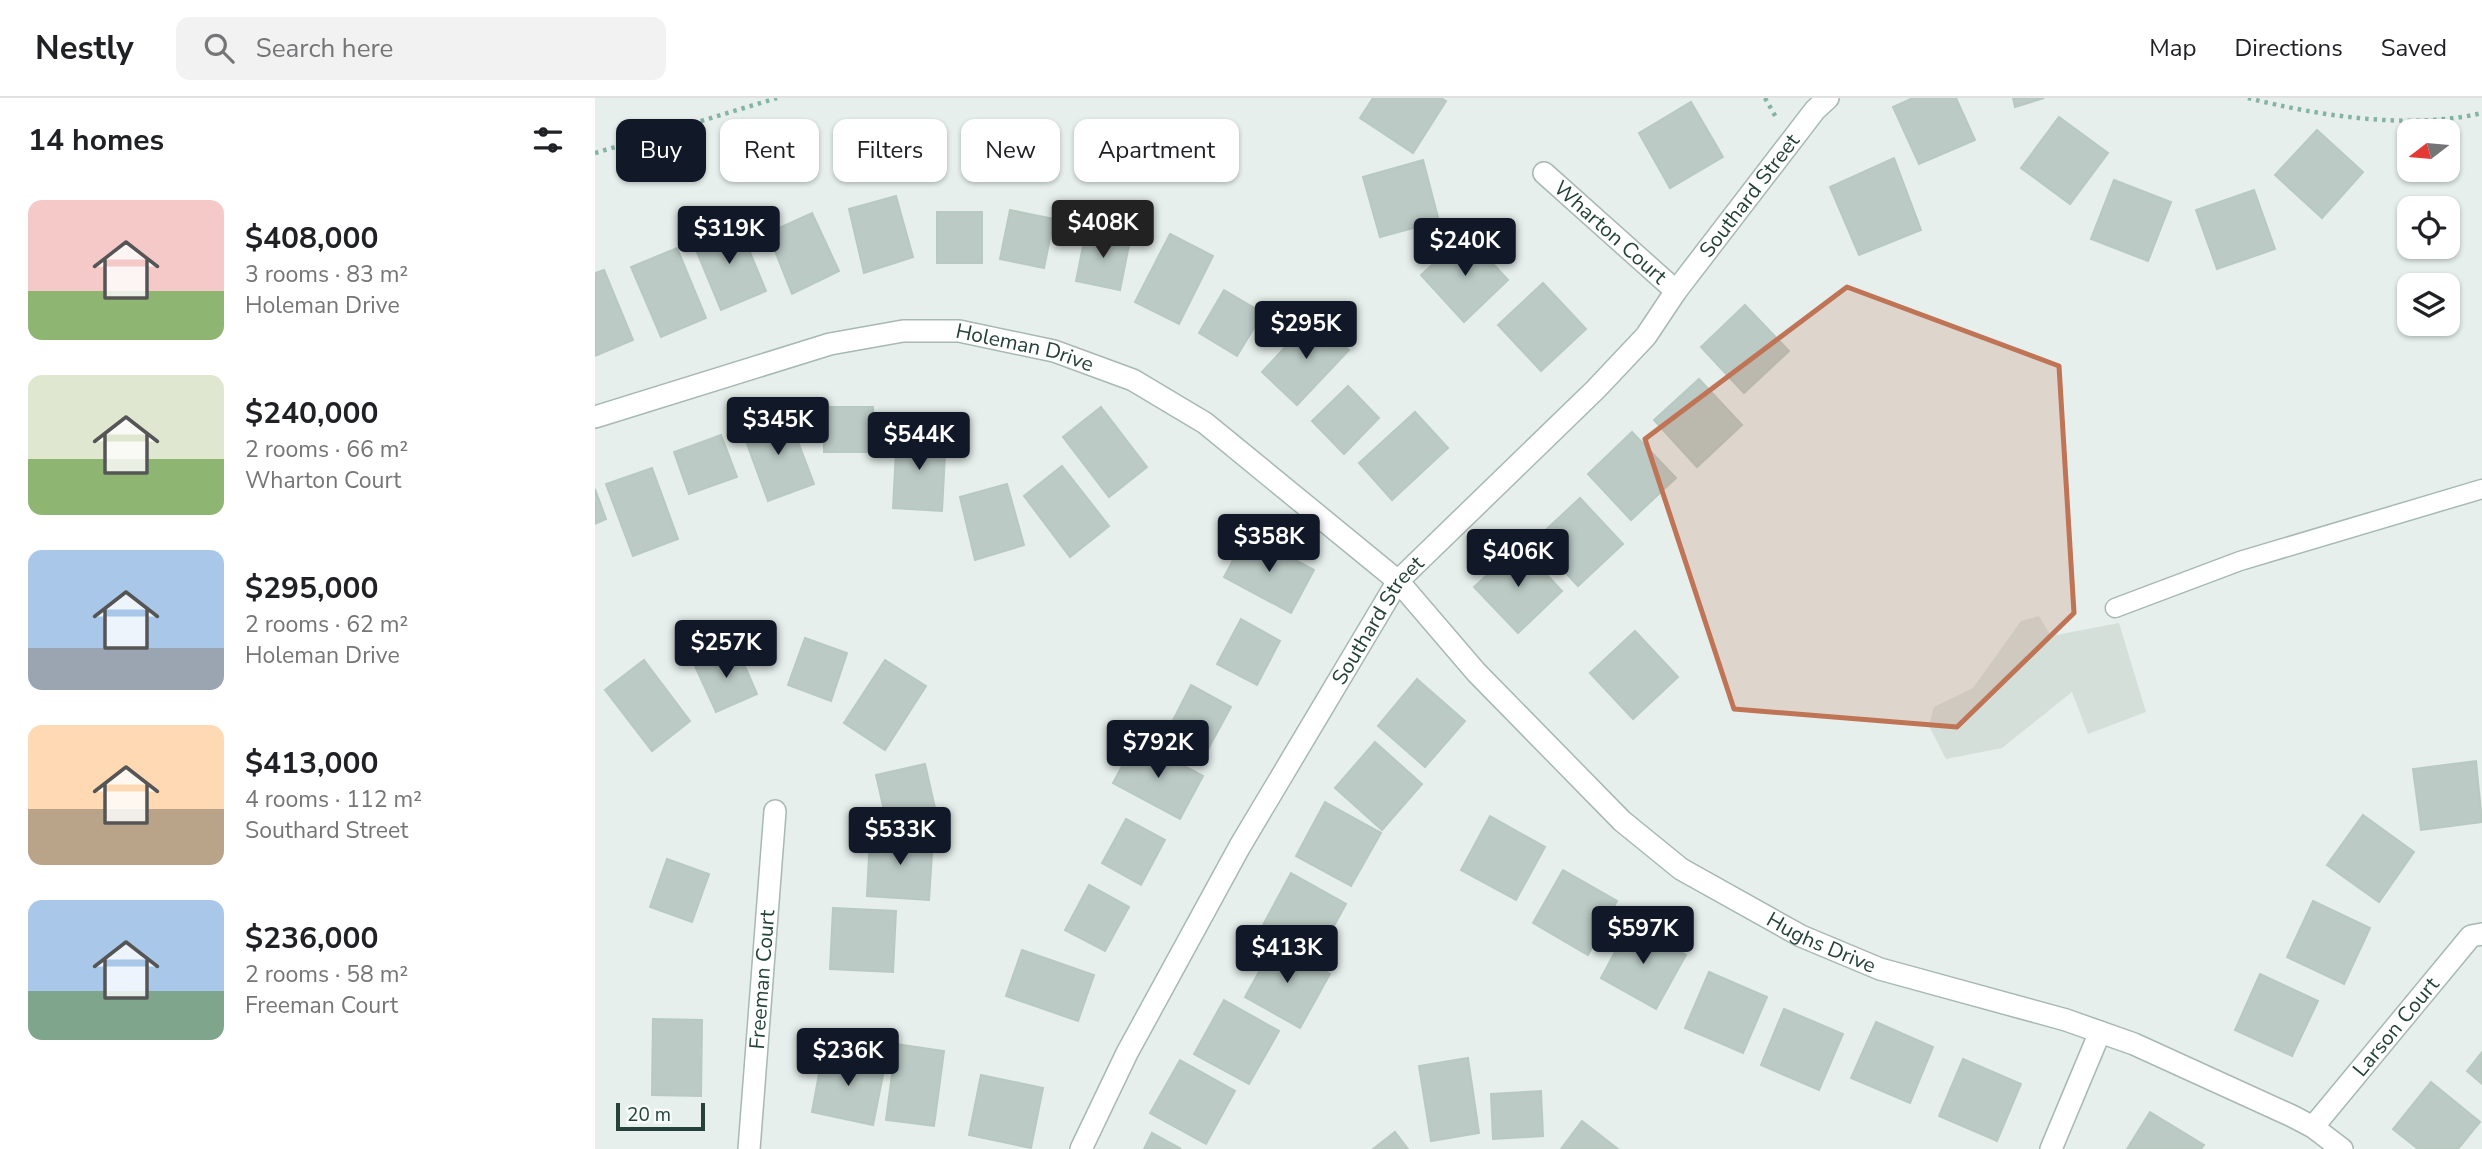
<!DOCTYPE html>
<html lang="en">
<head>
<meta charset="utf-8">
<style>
  :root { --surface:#fff; --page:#f2f2f2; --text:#202124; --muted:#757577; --line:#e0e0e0; --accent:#111827 }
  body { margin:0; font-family:"Nunito Sans",sans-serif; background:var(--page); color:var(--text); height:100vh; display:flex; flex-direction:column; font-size:26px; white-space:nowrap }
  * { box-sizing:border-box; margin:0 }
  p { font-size:23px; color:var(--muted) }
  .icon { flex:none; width:38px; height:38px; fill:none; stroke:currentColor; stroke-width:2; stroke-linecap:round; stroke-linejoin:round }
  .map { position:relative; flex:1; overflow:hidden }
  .side { display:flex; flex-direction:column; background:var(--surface); width:595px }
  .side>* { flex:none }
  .hud { position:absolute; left:21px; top:21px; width:665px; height:63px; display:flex; gap:14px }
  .needle { width:46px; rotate:254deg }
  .buttons { position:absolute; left:1802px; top:21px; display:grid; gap:14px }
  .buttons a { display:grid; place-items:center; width:63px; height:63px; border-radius:14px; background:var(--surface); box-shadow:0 2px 5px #0004; font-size:35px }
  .scale { position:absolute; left:21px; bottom:18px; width:89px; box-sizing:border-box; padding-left:7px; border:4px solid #24423a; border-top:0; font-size:19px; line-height:24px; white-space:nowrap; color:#24423a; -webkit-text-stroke:5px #f7fbf9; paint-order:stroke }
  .price { position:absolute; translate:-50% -60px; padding:0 16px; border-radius:7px; background:var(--accent); color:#fff; font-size:23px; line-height:46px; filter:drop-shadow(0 2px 4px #0008) }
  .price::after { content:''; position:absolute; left:50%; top:42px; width:21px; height:16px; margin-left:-10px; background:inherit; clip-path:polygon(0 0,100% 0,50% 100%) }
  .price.current { background:#222; color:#fff }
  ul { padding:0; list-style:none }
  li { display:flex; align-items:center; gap:21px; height:175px; padding:0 28px }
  li span { display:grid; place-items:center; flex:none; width:196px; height:140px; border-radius:14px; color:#555 }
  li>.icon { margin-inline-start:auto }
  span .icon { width:84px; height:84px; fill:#fffc; stroke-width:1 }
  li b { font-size:30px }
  h2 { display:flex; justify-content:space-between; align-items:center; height:84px; padding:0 28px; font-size:30px }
  .chip { padding:0 24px; border-radius:14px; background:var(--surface); box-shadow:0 2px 5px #0004; font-size:24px; line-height:63px }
  .chip.current { background:var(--accent); color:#fff }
  header { display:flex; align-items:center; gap:42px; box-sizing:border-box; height:98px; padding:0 35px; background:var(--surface); border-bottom:2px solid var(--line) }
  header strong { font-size:33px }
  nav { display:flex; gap:38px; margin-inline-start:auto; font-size:24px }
  .search { width:490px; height:63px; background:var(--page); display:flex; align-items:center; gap:18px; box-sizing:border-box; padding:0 24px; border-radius:14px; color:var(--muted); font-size:26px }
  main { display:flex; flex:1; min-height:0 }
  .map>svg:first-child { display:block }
  .built { fill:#d4dfda }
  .building { fill:#bbcac4; stroke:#b8c9c2; stroke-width:2 }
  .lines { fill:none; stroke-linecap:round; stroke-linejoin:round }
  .lane-casing { stroke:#a8b8b2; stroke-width:21 }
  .street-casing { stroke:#a8b8b2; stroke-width:24 }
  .path { stroke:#86b3a5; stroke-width:4.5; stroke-dasharray:3.5 5; stroke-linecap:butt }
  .lane { stroke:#fff; stroke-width:18 }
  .street { stroke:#fff; stroke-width:21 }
  .marked { fill:#c07456; fill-opacity:0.2; stroke:#c07456; stroke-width:5; stroke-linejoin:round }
  .labels { text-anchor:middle; stroke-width:5; stroke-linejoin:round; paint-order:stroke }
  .street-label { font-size:21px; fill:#24423a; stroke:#f7fbf9 }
</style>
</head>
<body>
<header>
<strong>Nestly</strong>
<div class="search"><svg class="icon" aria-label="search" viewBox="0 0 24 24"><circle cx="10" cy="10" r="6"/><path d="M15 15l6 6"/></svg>Search here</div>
<nav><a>Map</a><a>Directions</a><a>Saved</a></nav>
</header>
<main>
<section class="side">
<h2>14 homes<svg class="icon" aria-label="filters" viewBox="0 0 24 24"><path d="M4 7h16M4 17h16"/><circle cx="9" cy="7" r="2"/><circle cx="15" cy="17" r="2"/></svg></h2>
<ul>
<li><span style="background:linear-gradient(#f6c9c9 65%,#8fb573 0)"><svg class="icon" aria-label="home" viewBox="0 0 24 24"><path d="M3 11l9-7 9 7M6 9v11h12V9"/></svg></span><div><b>$408,000</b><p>3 rooms · 83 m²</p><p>Holeman Drive</p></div></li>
<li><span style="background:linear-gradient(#dfe7d0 60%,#8fb573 0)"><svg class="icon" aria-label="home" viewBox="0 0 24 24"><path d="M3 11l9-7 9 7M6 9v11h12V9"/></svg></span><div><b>$240,000</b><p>2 rooms · 66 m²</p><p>Wharton Court</p></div></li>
<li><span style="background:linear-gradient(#a9c7e8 70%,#9aa5b1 0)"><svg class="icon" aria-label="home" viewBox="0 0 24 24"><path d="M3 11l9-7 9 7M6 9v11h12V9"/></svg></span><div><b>$295,000</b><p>2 rooms · 62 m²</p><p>Holeman Drive</p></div></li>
<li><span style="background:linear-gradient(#ffd9b3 60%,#b9a48a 0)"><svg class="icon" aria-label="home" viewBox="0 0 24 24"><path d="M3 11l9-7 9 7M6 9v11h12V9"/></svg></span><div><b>$413,000</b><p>4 rooms · 112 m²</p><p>Southard Street</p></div></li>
<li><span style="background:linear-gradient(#a9c7e8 65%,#7fa58c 0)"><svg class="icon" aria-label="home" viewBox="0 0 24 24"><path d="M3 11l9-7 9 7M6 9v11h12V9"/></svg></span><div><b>$236,000</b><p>2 rooms · 58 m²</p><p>Freeman Court</p></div></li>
</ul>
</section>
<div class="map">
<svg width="1887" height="1051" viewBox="0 0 1887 1051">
  <rect width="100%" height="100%" fill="#e6efeb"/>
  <!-- built -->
  <path class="built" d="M1444,518L1456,538L1524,525L1551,614L1493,636L1477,594L1407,650L1351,661L1334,628L1339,609L1378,590L1426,523Z"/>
  <!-- building -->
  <path class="building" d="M778,0H846L851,3L818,55L765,20Z
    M1318,0H1361L1380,42L1324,66L1298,9Z
    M1418,0H1449L1420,9Z
    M1096,4L1128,59L1075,90L1044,35Z
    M1464,19L1513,55L1475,106L1426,70Z
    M1722,32L1768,74L1727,120L1680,77Z
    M1299,60L1326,132L1264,157L1235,89Z
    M828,62L844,123L785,139L768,79Z
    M1519,82L1576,104L1553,163L1496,141Z
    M1659,92L1680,151L1622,171L1601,112Z
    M301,98L318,159L269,175L254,111Z
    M415,112L459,121L449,170L405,161Z
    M342,114H387V165H342Z
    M217,115L244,173L197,196L173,135Z
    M142,123L171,193L126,212L97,142Z
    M491,133L535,142L525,192L481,183Z
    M575,136L618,158L584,226L540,204Z
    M871,136L913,182L869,224L826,177Z
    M82,150L111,220L66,239L36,169Z
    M9,172L38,242L0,258V175Z
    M948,185L991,231L946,273L903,227Z
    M629,192L668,215L642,258L604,235Z
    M1150,207L1194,253L1149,295L1106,249Z
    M719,218L754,252L702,307L667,274Z
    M1104,281L1147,327L1102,369L1059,322Z
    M753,288L784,320L749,356L717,323Z
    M228,309H278L279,354H229Z
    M506,309L552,369L514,399L468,339Z
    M820,314L853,350L797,402L764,365Z
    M192,315L219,386L173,403L147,332Z
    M302,334L351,337L347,413L298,410Z
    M1037,334L1081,380L1036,422L993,376Z
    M126,337L142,379L94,396L79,354Z
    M467,368L514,428L475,459L429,398Z
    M57,370L83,441L38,458L11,386Z
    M412,386L429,447L380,462L365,399Z
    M0,391L11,421L0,426Z
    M985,400L1028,446L983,488L940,442Z
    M652,436L719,472L696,515L629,479Z
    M924,447L967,493L923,535L879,489Z
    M646,521L685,543L662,587L622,566Z
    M1040,533L1083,579L1038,621L995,575Z
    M210,540L252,555L236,603L193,587Z
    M142,550L162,596L121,614L100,568Z
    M49,562L95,623L57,653L10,592Z
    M290,562L331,588L290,652L249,625Z
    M822,581L870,623L830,669L783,628Z
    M596,587L636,609L612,653L573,632Z
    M541,642L608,678L585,721L518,685Z
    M780,644L827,686L787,732L740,690Z
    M1881,663L1887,724L1826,732L1818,671Z
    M330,666L340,710L291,721L281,677Z
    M730,704L786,735L756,788L701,758Z
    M1768,717L1819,754L1784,804L1732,767Z
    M895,718L950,749L921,802L866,772Z
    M531,721L570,742L546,787L507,765Z
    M275,737L338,740L334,802L272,798Z
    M72,761L114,776L97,824L55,809Z
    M968,772L1022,803L993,857L938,825Z
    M696,775L751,806L722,859L667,829Z
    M494,787L534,809L510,853L470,832Z
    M1718,803L1775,830L1749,886L1692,859Z
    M238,810L301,813L298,874L235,871Z
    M1035,826L1091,857L1061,911L1006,880Z
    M680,845L735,876L705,930L650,899Z
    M427,852L499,877L483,923L411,898Z
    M1114,874L1172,899L1148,955L1090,930Z
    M1665,876L1723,903L1697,958L1640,932Z
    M629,902L684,933L654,986L599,956Z
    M1189,911L1248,936L1224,992L1166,967Z
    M58,921L107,922L106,998L57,997Z
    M1281,924L1338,949L1315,1005L1256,980Z
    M301,946L349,953L339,1028L291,1022Z
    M228,954L290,967L278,1027L217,1014Z
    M1887,954V986L1872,973Z
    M873,960L884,1035L836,1043L824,968Z
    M1368,961L1426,986L1402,1043L1344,1018Z
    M585,962L640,993L611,1046L555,1015Z
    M386,977L448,990L436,1050L374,1037Z
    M1836,984L1885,1024L1863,1051H1823L1798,1031Z
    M946,993L948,1038L898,1041L896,996Z
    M1555,1014L1609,1047L1606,1051H1532Z
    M987,1023L1023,1051H966Z
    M800,1034L813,1051H778Z
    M557,1035L586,1051H549Z"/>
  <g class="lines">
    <!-- lane casing -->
    <g class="lane-casing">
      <path id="lane" d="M1520,510L1645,463L1887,391"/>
    </g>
    <!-- street casing -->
    <g class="street-casing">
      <g id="street">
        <path id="s1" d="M949,75L1081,193"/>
        <path id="s2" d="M0,319L235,246L308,233H364L459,253L538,282L610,325L803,483L881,574L1027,723L1086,771L1206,838L1285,871L1471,922L1539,946L1697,1018L1718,1029L1747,1051"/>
        <path id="s3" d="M1718,1029L1876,838L1887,836"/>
        <path id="s4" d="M154,1051L180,713"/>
        <path id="s5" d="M486,1051L532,955L645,748L803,483L1001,291L1051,238L1081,193L1220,12L1233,0"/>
        <path d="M1456,1051L1505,934"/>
      </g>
    </g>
    <!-- path -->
    <path class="path" d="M1170,0L1182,21
      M1653,0C1724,18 1816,32 1887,15
      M0,55L182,0"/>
    <!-- lane -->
    <use href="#lane" class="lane"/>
    <!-- street -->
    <use href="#street" class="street"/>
  </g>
  <!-- marked area -->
  <path class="marked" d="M1252,189L1464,268L1479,515L1362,629L1139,611L1050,341Z"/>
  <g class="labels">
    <!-- street labels -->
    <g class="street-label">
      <text dy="7" stroke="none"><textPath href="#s5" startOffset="1174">Southard Street</textPath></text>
      <text dy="7" stroke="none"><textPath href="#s1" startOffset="89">Wharton Court</textPath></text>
      <text dy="7" stroke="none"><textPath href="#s2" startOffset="444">Holeman Drive</textPath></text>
      <text dy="7" stroke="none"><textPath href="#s5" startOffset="607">Southard Street</textPath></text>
      <text dy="7" stroke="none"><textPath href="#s2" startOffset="1454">Hughs Drive</textPath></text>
      <text dy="7" stroke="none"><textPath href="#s4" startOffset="170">Freeman Court</textPath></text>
      <text dy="7" stroke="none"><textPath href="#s3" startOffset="130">Larson Court</textPath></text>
    </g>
  </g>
</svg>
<div class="buttons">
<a><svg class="needle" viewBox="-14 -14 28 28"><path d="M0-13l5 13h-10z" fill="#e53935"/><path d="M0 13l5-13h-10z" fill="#757577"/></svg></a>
<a><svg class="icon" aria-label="locate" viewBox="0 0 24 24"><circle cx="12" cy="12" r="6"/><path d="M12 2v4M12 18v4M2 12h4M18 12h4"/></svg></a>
<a><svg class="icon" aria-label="layers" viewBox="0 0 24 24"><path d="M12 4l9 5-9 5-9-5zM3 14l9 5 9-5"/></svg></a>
</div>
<div class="scale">20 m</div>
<b class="price current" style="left:508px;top:162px">$408K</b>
<b class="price" style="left:134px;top:168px">$319K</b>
<b class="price" style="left:870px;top:180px">$240K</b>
<b class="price" style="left:711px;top:263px">$295K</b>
<b class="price" style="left:183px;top:359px">$345K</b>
<b class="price" style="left:324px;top:374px">$544K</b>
<b class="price" style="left:674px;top:476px">$358K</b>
<b class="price" style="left:923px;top:491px">$406K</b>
<b class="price" style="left:131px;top:582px">$257K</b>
<b class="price" style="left:563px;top:682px">$792K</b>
<b class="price" style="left:305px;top:769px">$533K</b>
<b class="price" style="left:1048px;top:868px">$597K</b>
<b class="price" style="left:692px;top:887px">$413K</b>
<b class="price" style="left:253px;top:990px">$236K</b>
<div class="hud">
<a class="chip current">Buy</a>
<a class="chip">Rent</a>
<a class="chip">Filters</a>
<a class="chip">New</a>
<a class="chip">Apartment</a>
</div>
</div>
</main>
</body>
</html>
